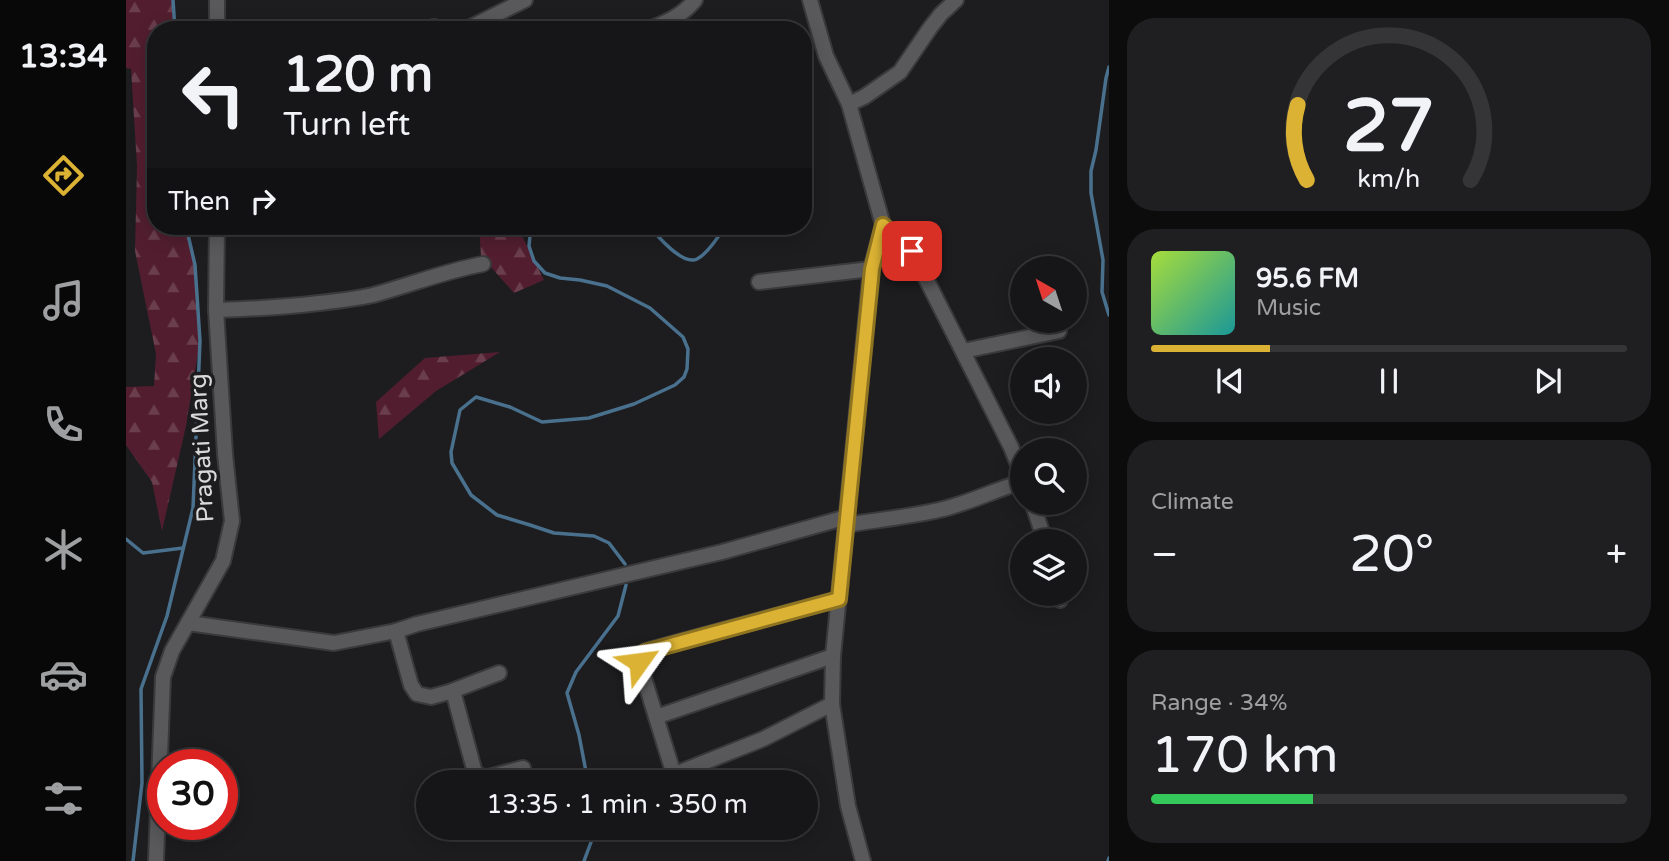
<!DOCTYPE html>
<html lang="en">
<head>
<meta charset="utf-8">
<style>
	:root { --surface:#161517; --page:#1f1e20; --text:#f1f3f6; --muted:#9e9fa1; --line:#353436; --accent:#dbb233 }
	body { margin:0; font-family:"Varela Round",sans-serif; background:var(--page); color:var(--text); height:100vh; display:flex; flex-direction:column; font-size:26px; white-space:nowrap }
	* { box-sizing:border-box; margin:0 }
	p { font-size:23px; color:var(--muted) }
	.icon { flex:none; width:38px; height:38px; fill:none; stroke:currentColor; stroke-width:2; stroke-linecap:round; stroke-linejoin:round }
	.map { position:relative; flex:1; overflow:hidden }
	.drawer { display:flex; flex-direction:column; gap:18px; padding:18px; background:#0c0c0d; width:560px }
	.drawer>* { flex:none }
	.guide { position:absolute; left:21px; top:21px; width:665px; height:214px; border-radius:28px; box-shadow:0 4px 18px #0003,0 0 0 2px var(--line); background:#161517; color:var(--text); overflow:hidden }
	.needle { width:46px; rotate:321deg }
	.tools { position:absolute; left:884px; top:256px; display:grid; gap:14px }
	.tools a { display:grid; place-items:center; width:77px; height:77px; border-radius:50%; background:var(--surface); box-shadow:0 4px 18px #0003,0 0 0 2px var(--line); font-size:35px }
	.speed { position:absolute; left:21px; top:749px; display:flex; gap:14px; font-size:35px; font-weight:700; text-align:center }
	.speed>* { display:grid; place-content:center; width:91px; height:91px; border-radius:50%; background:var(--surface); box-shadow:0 4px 18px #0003,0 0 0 2px var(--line); line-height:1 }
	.speed .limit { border:10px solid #d22; background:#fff; color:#111 }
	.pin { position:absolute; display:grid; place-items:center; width:60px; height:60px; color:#fff; margin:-30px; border-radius:14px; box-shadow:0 4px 10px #0006 }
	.me { position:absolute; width:77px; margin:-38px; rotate:59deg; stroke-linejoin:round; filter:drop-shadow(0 0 5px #0008) }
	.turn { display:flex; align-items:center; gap:24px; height:147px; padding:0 21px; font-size:32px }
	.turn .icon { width:91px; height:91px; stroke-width:2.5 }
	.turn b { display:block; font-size:49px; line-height:60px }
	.then { display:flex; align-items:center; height:66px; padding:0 21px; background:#0003; gap:14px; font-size:26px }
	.big { font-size:52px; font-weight:600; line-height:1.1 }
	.drawer .card { flex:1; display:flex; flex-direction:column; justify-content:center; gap:10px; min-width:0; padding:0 24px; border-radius:28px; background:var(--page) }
	.drawer .dial { align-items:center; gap:0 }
	.dial svg { height:182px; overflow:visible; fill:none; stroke:var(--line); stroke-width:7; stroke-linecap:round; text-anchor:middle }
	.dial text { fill:var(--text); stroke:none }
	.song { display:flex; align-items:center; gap:21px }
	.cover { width:84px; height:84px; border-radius:10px; background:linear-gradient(135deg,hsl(80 70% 55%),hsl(180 70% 35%)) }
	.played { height:7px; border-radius:4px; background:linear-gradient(90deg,var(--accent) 25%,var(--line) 25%) }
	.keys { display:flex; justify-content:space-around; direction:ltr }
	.heat { display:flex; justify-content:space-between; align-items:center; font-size:38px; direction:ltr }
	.charge { height:10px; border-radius:5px; background:linear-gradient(90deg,#34c759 34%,var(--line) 0) }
	.trip { position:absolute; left:290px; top:770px; width:402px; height:70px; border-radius:35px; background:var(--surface); box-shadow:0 4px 18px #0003,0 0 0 2px var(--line); font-weight:600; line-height:70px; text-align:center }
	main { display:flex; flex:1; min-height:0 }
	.menu { display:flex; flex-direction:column; width:126px; justify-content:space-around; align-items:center; background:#090809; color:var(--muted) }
	.menu .icon { width:49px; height:49px }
	.menu .selected { color:var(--accent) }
	.menu b { font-size:32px; color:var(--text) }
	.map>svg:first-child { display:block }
</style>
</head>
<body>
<main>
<nav class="menu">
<b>13:34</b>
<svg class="icon selected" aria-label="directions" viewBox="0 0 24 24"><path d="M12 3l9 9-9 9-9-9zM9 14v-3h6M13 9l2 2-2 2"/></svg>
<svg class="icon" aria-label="music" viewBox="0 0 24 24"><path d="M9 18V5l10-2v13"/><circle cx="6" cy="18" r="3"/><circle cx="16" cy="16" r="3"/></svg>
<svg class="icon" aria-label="phone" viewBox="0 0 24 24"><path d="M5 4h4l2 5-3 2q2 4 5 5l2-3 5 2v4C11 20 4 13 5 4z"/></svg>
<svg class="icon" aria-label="climate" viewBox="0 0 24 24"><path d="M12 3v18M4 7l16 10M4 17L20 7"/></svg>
<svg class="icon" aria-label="car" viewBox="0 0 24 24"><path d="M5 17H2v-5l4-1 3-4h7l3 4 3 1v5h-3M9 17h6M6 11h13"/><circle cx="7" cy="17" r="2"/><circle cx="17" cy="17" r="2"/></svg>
<svg class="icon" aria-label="filters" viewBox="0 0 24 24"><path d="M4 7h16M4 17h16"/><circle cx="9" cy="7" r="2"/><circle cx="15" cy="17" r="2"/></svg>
</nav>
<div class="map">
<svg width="983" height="861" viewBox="0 0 983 861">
	<defs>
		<pattern id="forest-firs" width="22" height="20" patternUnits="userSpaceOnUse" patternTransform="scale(1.75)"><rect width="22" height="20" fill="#521e2f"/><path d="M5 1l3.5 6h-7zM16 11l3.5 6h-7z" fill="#6a3e4d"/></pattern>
	</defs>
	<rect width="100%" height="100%" fill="#1d1c1f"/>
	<g fill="url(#forest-firs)">
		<path d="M0,0H47L49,30H30V226H60L69,265L74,341L60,426L36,531L26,482L0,445V387L28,386L30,354L9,251L11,166L5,69L0,68Z"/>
		<path d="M353,226H391L418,280L388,293L355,256Z"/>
		<path d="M374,352L310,391L253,439L250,402L299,358Z"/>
	</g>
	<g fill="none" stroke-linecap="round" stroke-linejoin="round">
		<g stroke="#49718e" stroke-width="3.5">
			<path d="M47,0L49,30"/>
			<path d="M983,67L980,78L970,150L965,171V193L977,260L976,292L983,315"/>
			<path d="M405,226L403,246L408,261L419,273L434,278L454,280L481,286L524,308L557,337L562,349L561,369L558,377L549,385L508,404L463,418L416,422L384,407L350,397L334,410L325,452L326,463L345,495L371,515L404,525L428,533L468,536L483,543L499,564"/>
			<path d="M524,226C531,236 557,266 571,259C581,254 594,235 599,226"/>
			<path d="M0,539L17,553L57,548"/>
			<path d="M462,782L453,735L441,693L450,672L492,616L500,585"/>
			<path d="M7,861L16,783L15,689L41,616L67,508L74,341L69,265L60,226"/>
			<path d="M458,861L468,834V828"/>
			<path d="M982,861L983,858"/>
		</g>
		<defs>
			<g id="minor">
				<path d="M91,0V30"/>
				<path d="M684,0L700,56L723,104L757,225"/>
				<path d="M297,30L308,27L313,30"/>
				<path d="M339,30L399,0"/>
				<path d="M522,30C541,22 556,16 569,0"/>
				<path d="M723,104L738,97L774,72L804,28L815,14L830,0"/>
				<path d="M633,282L745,269"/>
				<path d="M90,310C125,309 159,307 193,303C211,301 229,299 247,295C284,285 319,271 357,264"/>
				<path d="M837,351L933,331"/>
				<path d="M906,502L919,541"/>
				<path d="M720,525C751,520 782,517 813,510C841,504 868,490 896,482"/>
				<path d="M933,593L934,600"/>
				<path d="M62,623L208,643L270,631L291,624L596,552L721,517"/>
				<path d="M270,631L285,685L291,694L305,697L327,691L349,773L359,778L397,768"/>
				<path d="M326,691L373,673"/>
				<path d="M530,717L707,656"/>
				<path d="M548,775L513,662L515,657L519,651L713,599"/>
				<path d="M529,782L637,739L706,704"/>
				<path d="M30,861L37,677L46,651L97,561L106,521L99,454L90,310L91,226"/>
				<path d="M737,861L722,806L706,704L707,656L745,269L757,225L786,251L885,447L896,475"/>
			</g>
		</defs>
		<use href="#minor" stroke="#3a393b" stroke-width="18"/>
		<use href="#minor" stroke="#59585b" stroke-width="14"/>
	</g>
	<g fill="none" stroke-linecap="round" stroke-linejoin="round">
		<defs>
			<path id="route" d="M513,662L515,657L519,652L713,599L746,269L757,225L786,251"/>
		</defs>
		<use href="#route" stroke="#8e7421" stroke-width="18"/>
		<use href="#route" stroke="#dbb233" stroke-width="12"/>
	</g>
	<g text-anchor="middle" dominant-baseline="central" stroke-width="7" stroke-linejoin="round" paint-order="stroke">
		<g font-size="24" fill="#d9d9da" stroke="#1d1c1f">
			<text transform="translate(76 448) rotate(-93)">Pragati Marg</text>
		</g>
	</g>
</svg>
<div class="tools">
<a><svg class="needle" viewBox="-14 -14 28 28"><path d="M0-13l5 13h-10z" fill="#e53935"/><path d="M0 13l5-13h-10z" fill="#9e9fa1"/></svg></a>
<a><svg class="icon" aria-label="sound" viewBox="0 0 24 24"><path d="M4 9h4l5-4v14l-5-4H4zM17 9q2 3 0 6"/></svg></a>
<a><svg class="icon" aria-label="search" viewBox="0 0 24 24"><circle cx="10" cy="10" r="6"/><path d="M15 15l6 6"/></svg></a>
<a><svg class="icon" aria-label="layers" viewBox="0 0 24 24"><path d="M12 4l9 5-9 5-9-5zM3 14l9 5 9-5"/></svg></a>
</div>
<div class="speed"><div class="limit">30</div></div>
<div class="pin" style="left:786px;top:251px;background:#d93025"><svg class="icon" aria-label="arrive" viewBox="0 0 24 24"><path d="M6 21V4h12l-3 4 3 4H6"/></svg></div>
<svg class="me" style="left:513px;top:662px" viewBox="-20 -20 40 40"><path d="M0-17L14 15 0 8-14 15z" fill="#dbb233" stroke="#fff" stroke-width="4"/></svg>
<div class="trip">13:35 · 1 min · 350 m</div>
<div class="guide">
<div class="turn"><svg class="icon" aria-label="left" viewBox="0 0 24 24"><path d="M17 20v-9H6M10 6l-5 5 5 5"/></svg><div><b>120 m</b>Turn left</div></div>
<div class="then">Then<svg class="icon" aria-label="right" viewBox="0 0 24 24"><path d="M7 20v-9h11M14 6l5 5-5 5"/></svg></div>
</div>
</div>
<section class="drawer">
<div class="card dial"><svg viewBox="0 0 100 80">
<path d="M14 69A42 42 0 1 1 86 69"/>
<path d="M14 69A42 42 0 0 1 10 36" stroke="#dbb233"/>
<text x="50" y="56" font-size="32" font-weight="700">27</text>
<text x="50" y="72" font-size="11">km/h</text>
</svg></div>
<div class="card">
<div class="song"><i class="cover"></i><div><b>95.6 FM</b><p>Music</p></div></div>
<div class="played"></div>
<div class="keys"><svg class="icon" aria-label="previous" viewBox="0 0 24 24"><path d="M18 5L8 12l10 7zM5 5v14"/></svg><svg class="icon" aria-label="pause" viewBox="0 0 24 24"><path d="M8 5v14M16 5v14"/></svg><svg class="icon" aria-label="next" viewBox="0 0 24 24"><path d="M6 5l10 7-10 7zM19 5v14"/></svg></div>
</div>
<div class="card"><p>Climate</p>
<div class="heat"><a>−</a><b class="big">20°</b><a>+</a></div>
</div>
<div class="card"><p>Range · 34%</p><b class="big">170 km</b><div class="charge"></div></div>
</section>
</main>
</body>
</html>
